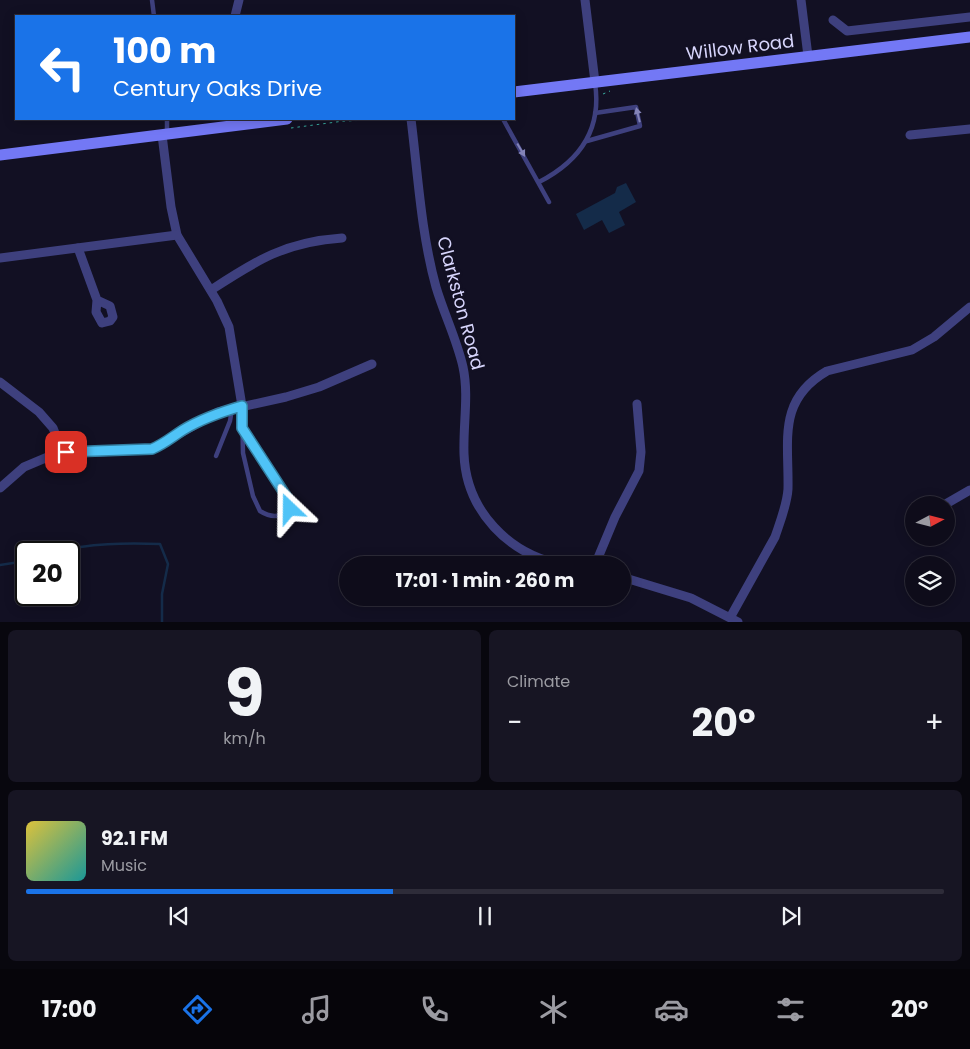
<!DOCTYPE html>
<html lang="en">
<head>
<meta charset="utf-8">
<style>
	:root { --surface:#0e0c1a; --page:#171523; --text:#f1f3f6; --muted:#9b9ba2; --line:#2e2c39; --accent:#1a73e8 }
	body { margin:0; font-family:Poppins,sans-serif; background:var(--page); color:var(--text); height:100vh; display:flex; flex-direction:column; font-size:19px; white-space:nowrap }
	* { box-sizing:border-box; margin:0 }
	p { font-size:16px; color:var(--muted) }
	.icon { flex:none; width:28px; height:28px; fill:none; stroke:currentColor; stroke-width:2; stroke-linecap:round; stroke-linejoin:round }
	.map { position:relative; height:622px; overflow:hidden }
	.panel { display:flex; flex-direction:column; gap:8px; padding:8px; background:#08070e; flex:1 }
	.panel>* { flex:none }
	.hud { position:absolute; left:15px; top:15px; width:500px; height:105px; border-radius:0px; box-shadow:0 2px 12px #0003,0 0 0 1px var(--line); background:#1a73e8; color:#fff; overflow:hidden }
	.needle { width:32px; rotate:83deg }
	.fabs { position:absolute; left:905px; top:496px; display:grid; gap:10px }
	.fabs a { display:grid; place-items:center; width:50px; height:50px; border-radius:50%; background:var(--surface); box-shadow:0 2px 12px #0003,0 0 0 1px var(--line); font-size:25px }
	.speed { position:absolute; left:15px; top:541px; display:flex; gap:10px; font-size:25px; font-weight:700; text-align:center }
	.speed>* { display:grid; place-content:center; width:65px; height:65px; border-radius:50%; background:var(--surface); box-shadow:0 2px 12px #0003,0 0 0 1px var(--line); line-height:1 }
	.speed .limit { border:2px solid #111; border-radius:8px; background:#fff; color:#111 }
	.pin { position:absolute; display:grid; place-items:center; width:42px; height:42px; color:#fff; margin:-21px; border-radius:10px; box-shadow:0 2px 8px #0006 }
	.me { position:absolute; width:55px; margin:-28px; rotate:337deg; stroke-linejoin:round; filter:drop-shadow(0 0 4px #0008) }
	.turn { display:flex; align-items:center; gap:18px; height:105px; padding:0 15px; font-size:22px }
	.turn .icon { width:65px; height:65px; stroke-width:2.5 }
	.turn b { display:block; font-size:35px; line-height:42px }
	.big { font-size:38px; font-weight:700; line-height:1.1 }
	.panel .card { flex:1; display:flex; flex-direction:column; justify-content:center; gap:8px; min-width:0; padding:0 18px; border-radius:8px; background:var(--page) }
	.panel .dial { align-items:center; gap:0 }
	.dial b { font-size:65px; line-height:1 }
	.song { display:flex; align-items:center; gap:15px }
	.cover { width:60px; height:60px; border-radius:8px; background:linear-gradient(135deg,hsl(50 70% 55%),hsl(180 70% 35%)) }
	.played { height:5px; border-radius:2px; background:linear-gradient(90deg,var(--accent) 40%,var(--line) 40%) }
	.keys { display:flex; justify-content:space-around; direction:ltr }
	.heat { display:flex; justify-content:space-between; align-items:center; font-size:28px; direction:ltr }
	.panel .tiles { flex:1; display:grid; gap:8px; grid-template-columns:1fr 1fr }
	.card:last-child { grid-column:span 2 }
	.trip { position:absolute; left:339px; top:556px; width:292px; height:50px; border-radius:25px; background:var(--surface); box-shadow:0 2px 12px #0003,0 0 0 1px var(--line); font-weight:700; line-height:50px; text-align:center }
	.tabs { display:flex; height:80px; justify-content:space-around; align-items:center; background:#06050a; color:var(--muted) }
	.tabs .icon { width:35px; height:35px }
	.tabs .on { color:var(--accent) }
	.tabs b { font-size:22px; color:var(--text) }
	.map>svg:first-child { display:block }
</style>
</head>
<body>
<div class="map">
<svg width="970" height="622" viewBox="0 0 970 622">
	<rect width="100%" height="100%" fill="#121023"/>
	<path fill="#142b49" d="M626,183L636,202L619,212L625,225L609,233L602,220L584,230L576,214L615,193L617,187Z"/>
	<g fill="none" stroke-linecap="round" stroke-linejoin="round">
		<g stroke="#142b49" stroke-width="2.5">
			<path d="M56,552C90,543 125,543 160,544L168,564L162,594V622"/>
			<path d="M0,565L26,561"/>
		</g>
		<g stroke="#38ad9f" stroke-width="1" stroke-dasharray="2.5 4" stroke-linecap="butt">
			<path d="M603,94L610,91"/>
			<path d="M291,128L344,121L397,119"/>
		</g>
		<g stroke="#3e407e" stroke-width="4.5">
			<path d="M152,0L154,16"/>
			<path d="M167,119V133"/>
			<path d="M503,119L549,202"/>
			<path d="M587,141L640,126L636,107L595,113"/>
			<path d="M539,182C580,161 602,129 595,83"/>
			<path d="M242,407L243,453L253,496L260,511C271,518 281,518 290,509V502L242,428"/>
			<path d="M216,456L230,421L232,409"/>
		</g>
		<g stroke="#3e407e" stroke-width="9">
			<path d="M585,0L595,82"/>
			<path d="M801,0L808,56"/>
			<path d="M235,16L239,0"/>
			<path d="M833,20L847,31L970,17"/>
			<path d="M411,119C418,175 421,233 436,287C444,314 457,340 463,367C469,395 463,424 464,454C466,511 509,555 564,565"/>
			<path d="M162,135L171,207L177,235L217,301L229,327L242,406"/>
			<path d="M910,135L970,129"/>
			<path d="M78,248L97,300L96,312L102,323L110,321L113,317L110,306L97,300"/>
			<path d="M0,258L177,235"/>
			<path d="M211,290C257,260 285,242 342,238"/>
			<path d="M0,382L39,412L53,428L62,451L81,453L152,449L218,412L286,397L319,387L372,364"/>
			<path d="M0,488L24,467L62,451"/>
			<path d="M944,505L970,490"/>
			<path d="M595,565L615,517L639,471L641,452L637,404"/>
			<path d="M622,577L691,598L738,622"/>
			<path d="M731,616L775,537C780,522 787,505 788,489C789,440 777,400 827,371L912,350L934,337L970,307"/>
		</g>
		<g stroke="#7378f5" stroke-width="11">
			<path d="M514,92L970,37"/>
			<path d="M0,155L287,119"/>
		</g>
	</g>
	<defs><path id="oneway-solid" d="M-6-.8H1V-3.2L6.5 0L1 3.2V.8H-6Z" transform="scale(1.25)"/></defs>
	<g fill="#8383b7">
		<use href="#oneway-solid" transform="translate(638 115) rotate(-104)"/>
		<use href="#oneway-solid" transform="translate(521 150) rotate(60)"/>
	</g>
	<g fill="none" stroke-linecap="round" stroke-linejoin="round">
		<defs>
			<path id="route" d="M66,452L152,449C164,444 172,437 183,430C201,419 221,412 242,406V428L290,502V509"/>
		</defs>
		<use href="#route" stroke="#337fa1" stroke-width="12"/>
		<use href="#route" stroke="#4fc3f7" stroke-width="9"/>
	</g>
	<g text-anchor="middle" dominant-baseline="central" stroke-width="5" stroke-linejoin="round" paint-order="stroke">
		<g font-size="18" fill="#d7d5fc" stroke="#121023">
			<text transform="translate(740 47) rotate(-7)">Willow Road</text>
			<text transform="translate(461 303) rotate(75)">Clarkston Road</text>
		</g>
	</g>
</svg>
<div class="fabs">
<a><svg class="needle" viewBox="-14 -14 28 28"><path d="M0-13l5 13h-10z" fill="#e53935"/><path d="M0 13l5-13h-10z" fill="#9b9ba2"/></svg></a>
<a><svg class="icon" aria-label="layers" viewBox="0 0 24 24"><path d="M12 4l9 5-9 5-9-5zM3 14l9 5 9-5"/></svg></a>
</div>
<div class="speed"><div class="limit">20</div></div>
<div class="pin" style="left:66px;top:452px;background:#d93025"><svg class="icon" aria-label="arrive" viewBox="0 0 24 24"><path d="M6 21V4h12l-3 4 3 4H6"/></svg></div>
<svg class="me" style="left:290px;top:509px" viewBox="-20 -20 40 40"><path d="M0-17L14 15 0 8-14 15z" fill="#4fc3f7" stroke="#fff" stroke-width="4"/></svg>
<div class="trip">17:01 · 1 min · 260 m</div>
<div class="hud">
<div class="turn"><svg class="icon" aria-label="left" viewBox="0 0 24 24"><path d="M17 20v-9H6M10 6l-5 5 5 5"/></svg><div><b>100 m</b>Century Oaks Drive</div></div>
</div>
</div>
<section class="panel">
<div class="tiles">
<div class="card dial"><b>9</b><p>km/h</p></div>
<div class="card"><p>Climate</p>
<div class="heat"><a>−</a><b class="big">20°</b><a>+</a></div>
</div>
<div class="card">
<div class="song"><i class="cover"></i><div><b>92.1 FM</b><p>Music</p></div></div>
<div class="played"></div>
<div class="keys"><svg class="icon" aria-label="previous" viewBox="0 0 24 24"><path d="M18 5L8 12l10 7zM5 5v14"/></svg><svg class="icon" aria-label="pause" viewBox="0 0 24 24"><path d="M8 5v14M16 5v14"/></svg><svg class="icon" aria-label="next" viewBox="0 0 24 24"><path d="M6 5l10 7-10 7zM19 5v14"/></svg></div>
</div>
</div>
</section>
<nav class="tabs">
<b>17:00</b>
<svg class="icon on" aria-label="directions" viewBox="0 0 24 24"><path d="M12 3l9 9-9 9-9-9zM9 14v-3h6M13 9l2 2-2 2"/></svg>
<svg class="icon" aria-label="music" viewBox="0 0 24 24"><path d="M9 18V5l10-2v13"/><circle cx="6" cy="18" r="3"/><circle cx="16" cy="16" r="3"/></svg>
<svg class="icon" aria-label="phone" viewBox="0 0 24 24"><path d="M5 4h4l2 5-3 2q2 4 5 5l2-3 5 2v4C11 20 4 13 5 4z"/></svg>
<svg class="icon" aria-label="climate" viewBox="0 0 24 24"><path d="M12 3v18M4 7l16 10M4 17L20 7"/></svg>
<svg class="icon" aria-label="car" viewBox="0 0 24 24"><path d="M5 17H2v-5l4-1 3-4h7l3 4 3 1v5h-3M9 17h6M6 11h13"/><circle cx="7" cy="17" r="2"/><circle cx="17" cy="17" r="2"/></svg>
<svg class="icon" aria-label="filters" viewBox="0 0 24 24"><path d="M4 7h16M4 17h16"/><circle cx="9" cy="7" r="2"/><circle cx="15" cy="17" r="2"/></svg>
<b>20°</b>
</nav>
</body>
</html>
